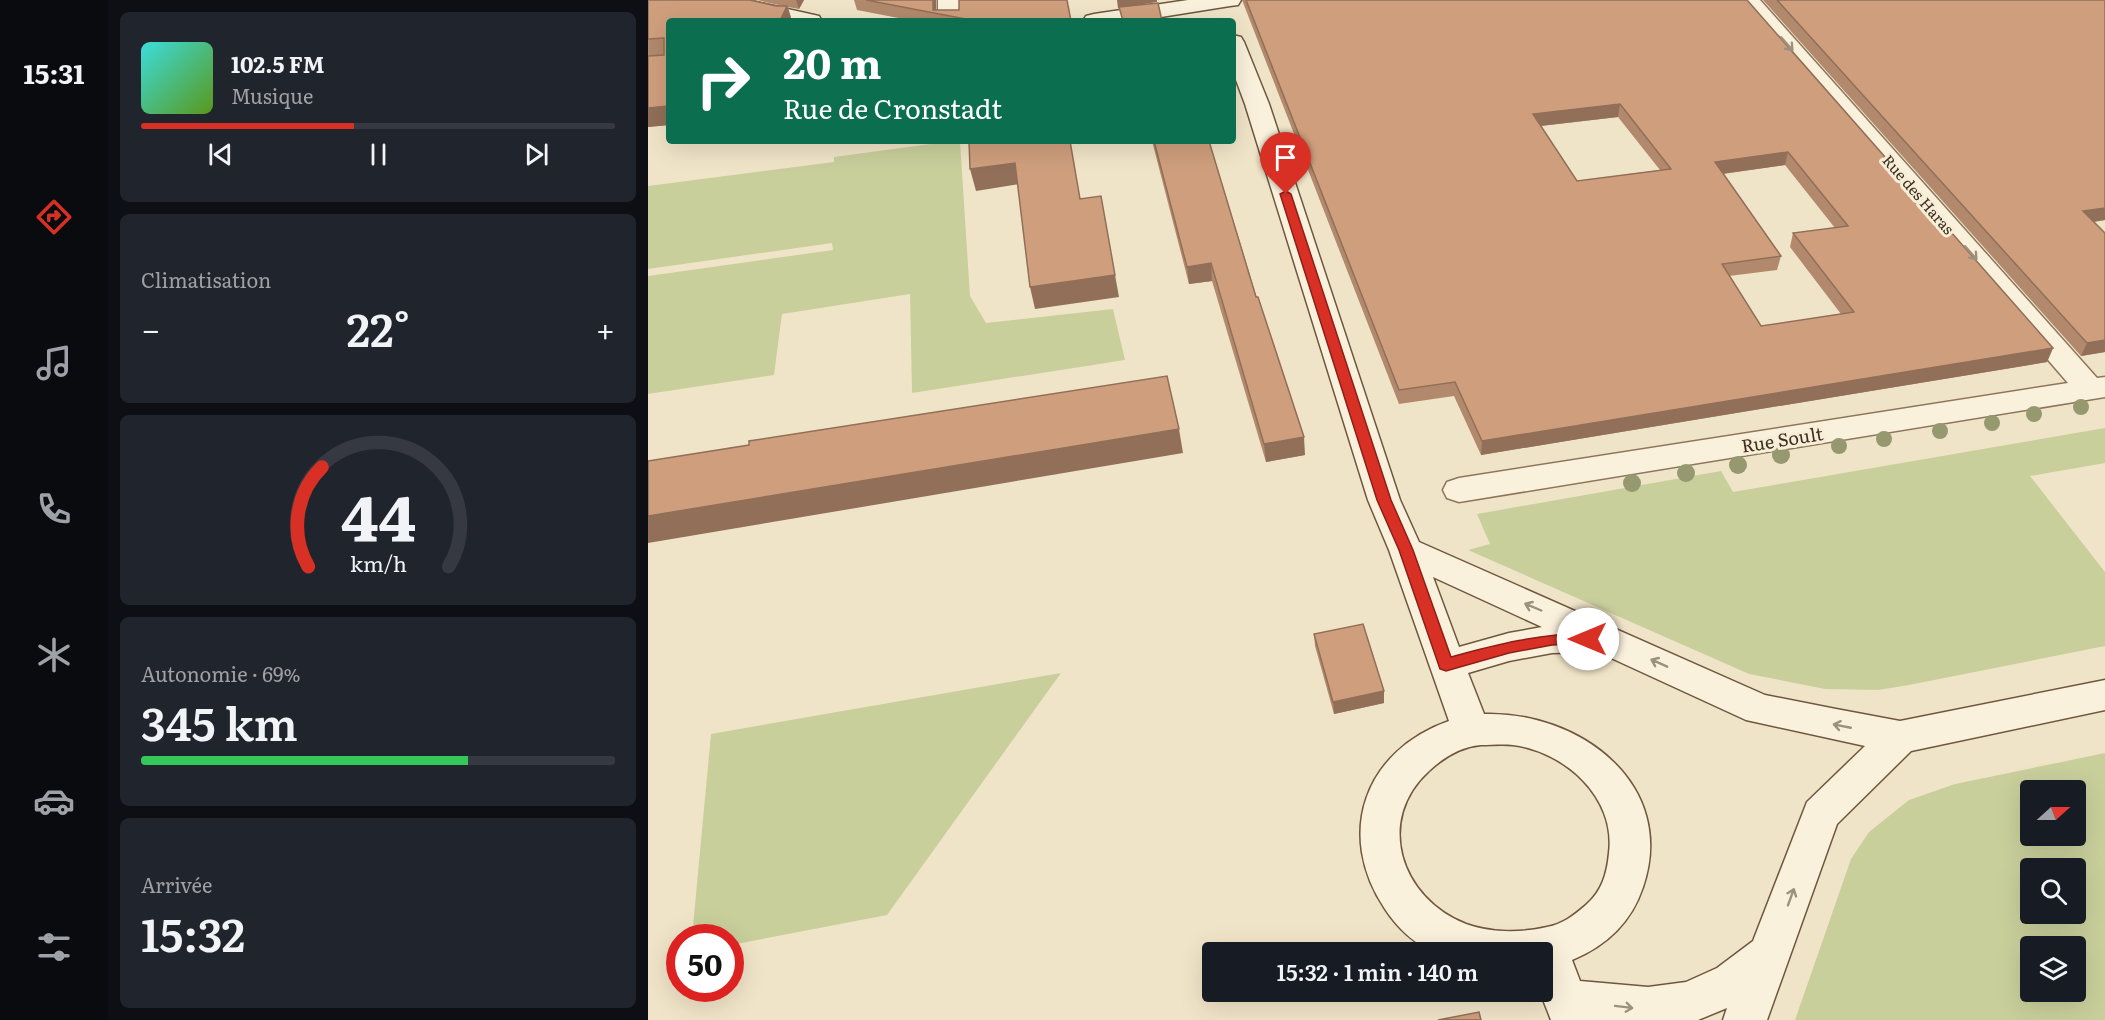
<!DOCTYPE html>
<html lang="fr">
<head>
<meta charset="utf-8">
<style>
	:root { --surface:#171b24; --page:#20242c; --text:#f1f3f6; --muted:#9ea1a6; --line:#363941; --accent:#d93025 }
	body { margin:0; font-family:Literata,serif; background:var(--page); color:var(--text); height:100vh; display:flex; flex-direction:column; font-size:22px; white-space:nowrap }
	* { box-sizing:border-box; margin:0 }
	p { font-size:20px; color:var(--muted) }
	.icon { flex:none; width:33px; height:33px; fill:none; stroke:currentColor; stroke-width:2; stroke-linecap:round; stroke-linejoin:round }
	.map { position:relative; flex:1; overflow:hidden }
	.details { display:flex; flex-direction:column; gap:12px; padding:12px; background:#0d0f14; width:540px }
	.details>* { flex:none }
	.guide { position:absolute; left:18px; top:18px; width:570px; height:126px; border-radius:6px; box-shadow:0 6px 24px #0002; background:#0b6e4f; color:#fff; overflow:hidden }
	.needle { width:39px; rotate:69deg }
	.buttons { position:absolute; left:1372px; top:780px; display:grid; gap:12px }
	.buttons a { display:grid; place-items:center; width:66px; height:66px; border-radius:6px; background:var(--surface); box-shadow:0 6px 24px #0002; font-size:30px }
	.speed { position:absolute; left:18px; top:924px; display:flex; gap:12px; font-size:30px; font-weight:700; text-align:center }
	.speed>* { display:grid; place-content:center; width:78px; height:78px; border-radius:50%; background:var(--surface); box-shadow:0 6px 24px #0002; line-height:1 }
	.speed .limit { border:9px solid #d22; background:#fff; color:#111 }
	.pin { position:absolute; display:grid; place-items:center; width:51px; height:51px; color:#fff; margin:-62px -26px; border-radius:50% 50% 50% 0; rotate:-45deg; box-shadow:0 0 6px #0007 }
	.pin .icon { rotate:45deg }
	.me { position:absolute; width:66px; margin:-33px; rotate:270deg; stroke-linejoin:round; filter:drop-shadow(0 0 4px #0008) }
	.turn { display:flex; align-items:center; gap:21px; height:126px; padding:0 18px; font-size:27px }
	.turn .icon { width:78px; height:78px; stroke-width:2.5 }
	.turn b { display:block; font-size:42px; line-height:51px }
	.big { font-size:45px; font-weight:600; line-height:1.1 }
	.details .widget { flex:1; display:flex; flex-direction:column; justify-content:center; gap:9px; min-width:0; padding:0 21px; border-radius:9px; background:var(--page) }
	.details .dial { align-items:center; gap:0 }
	.dial svg { height:156px; overflow:visible; fill:none; stroke:var(--line); stroke-width:7; stroke-linecap:round; text-anchor:middle }
	.dial text { fill:var(--text); stroke:none }
	.song { display:flex; align-items:center; gap:18px }
	.cover { width:72px; height:72px; border-radius:9px; background:linear-gradient(135deg,hsl(180 70% 55%),hsl(90 70% 35%)) }
	.played { height:6px; border-radius:3px; background:linear-gradient(90deg,var(--accent) 45%,var(--line) 45%) }
	.keys { display:flex; justify-content:space-around; direction:ltr }
	.heat { display:flex; justify-content:space-between; align-items:center; font-size:33px; direction:ltr }
	.charge { height:9px; border-radius:4px; background:linear-gradient(90deg,#34c759 69%,var(--line) 0) }
	.trip { position:absolute; left:554px; top:942px; width:351px; height:60px; border-radius:6px; background:var(--surface); box-shadow:0 6px 24px #0002; font-weight:600; line-height:60px; text-align:center }
	main { display:flex; flex:1; min-height:0 }
	.tab-bar { display:flex; flex-direction:column; width:108px; justify-content:space-around; align-items:center; background:#090b0e; color:var(--muted) }
	.tab-bar .icon { width:42px; height:42px }
	.tab-bar .on { color:var(--accent) }
	.tab-bar b { font-size:27px; color:var(--text) }
	.map>svg:first-child { display:block }
</style>
</head>
<body>
<main>
<nav class="tab-bar">
<b>15:31</b>
<svg class="icon on" aria-label="directions" viewBox="0 0 24 24"><path d="M12 3l9 9-9 9-9-9zM9 14v-3h6M13 9l2 2-2 2"/></svg>
<svg class="icon" aria-label="music" viewBox="0 0 24 24"><path d="M9 18V5l10-2v13"/><circle cx="6" cy="18" r="3"/><circle cx="16" cy="16" r="3"/></svg>
<svg class="icon" aria-label="phone" viewBox="0 0 24 24"><path d="M5 4h4l2 5-3 2q2 4 5 5l2-3 5 2v4C11 20 4 13 5 4z"/></svg>
<svg class="icon" aria-label="climate" viewBox="0 0 24 24"><path d="M12 3v18M4 7l16 10M4 17L20 7"/></svg>
<svg class="icon" aria-label="car" viewBox="0 0 24 24"><path d="M5 17H2v-5l4-1 3-4h7l3 4 3 1v5h-3M9 17h6M6 11h13"/><circle cx="7" cy="17" r="2"/><circle cx="17" cy="17" r="2"/></svg>
<svg class="icon" aria-label="filters" viewBox="0 0 24 24"><path d="M4 7h16M4 17h16"/><circle cx="9" cy="7" r="2"/><circle cx="15" cy="17" r="2"/></svg>
</nav>
<section class="details">
<div class="widget">
<div class="song"><i class="cover"></i><div><b>102.5 FM</b><p>Musique</p></div></div>
<div class="played"></div>
<div class="keys"><svg class="icon" aria-label="previous" viewBox="0 0 24 24"><path d="M18 5L8 12l10 7zM5 5v14"/></svg><svg class="icon" aria-label="pause" viewBox="0 0 24 24"><path d="M8 5v14M16 5v14"/></svg><svg class="icon" aria-label="next" viewBox="0 0 24 24"><path d="M6 5l10 7-10 7zM19 5v14"/></svg></div>
</div>
<div class="widget"><p>Climatisation</p>
<div class="heat"><a>−</a><b class="big">22°</b><a>+</a></div>
</div>
<div class="widget dial"><svg viewBox="0 0 100 80">
<path d="M14 69A42 42 0 1 1 86 69"/>
<path d="M14 69A42 42 0 0 1 21 18" stroke="#d93025"/>
<text x="50" y="56" font-size="32" font-weight="700">44</text>
<text x="50" y="72" font-size="11">km/h</text>
</svg></div>
<div class="widget"><p>Autonomie · 69%</p><b class="big">345 km</b><div class="charge"></div></div>
<div class="widget"><p>Arrivée</p><b class="big">15:32</b></div>
</section>
<div class="map">
<svg width="1457" height="1020" viewBox="0 0 1457 1020">
	<rect width="100%" height="100%" fill="#f0e4c8"/>
	<g fill="#c9cf9b" fill-rule="evenodd">
		<path d="M305,141H312L322,296L338,323L465,309L477,360L264,393L262,294L134,314L126,375L0,394V276L185,250L184,243L0,269V186L186,162V157Z"/>
		<path d="M1457,428V463L1382,476L1457,572V646L1261,685L1230,690L1177,689L1101,674L820,550L842,544L829,514L1073,471L1085,492Z"/>
		<path d="M413,673L239,915L83,945L82,938L44,937L63,734Z"/>
		<path d="M1457,753V1020H1147L1203,859L1221,832L1261,800L1307,784ZM1383,790H1428V836H1383ZM1428,868V914H1383V868ZM1383,946H1428V992H1383Z"/>
	</g>
	<g fill="none" stroke-linecap="round" stroke-linejoin="round">
		<defs>
			<g id="minor">
				<rect x="290" y="0" width="22" height="21"/>
				<path d="M1089,0H1112L1449,378L1457,377V397L811,502L799,498L795,490L799,482L811,478L1420,383Z"/>
			</g>
			<g id="secondary">
				<path d="M60,0H99L171,16L174,21H134L63,5Z"/>
				<path d="M540,0H593L590,5L582,6L488,21H435L438,16L446,14Z"/>
				<path d="M585,35L593,37L596,42L621,104L752,500L771,542L1117,695L1188,709L1252,721L1457,680V710L1263,751L1189,824L1119,1020H1075L1079,1008L1050,1020H903L892,992L894,952C870,952 845,952 821,952C811,952 798,955 789,952C768,947 748,926 737,909C687,834 716,751 801,721L741,550L720,500L597,104L585,72ZM785,577L894,627L861,633L811,647ZM950,652L1098,720L1217,746L1159,802L1105,941L1069,968L1038,982L1000,987L932,981L924,960C958,946 983,923 995,887C1030,784 931,711 836,714L820,673L861,661L904,653ZM833,745C843,745 855,744 865,745C917,752 968,797 961,853C959,874 954,891 938,905C925,916 915,924 899,927C873,933 843,933 818,924C752,898 727,820 781,771C796,757 812,747 833,745Z"/>
			</g>
		</defs>
		<use href="#minor" stroke="#8d765c" stroke-width="3"/>
		<use href="#secondary" stroke="#6f573f" stroke-width="3"/>
		<use href="#minor" fill="#faf1dc" fill-rule="evenodd"/>
		<use href="#secondary" fill="#faf1dc" fill-rule="evenodd"/>
	</g>
	<g fill="#96986f">
		<circle cx="1433" cy="407" r="8"/>
		<circle cx="1386" cy="414" r="8"/>
		<circle cx="1344" cy="423" r="8"/>
		<circle cx="1292" cy="431" r="8"/>
		<circle cx="1236" cy="439" r="8"/>
		<circle cx="1191" cy="446" r="8"/>
		<circle cx="1133" cy="455" r="9"/>
		<circle cx="1090" cy="465" r="9"/>
		<circle cx="1038" cy="473" r="9"/>
		<circle cx="984" cy="483" r="9"/>
	</g>
	<g fill="#b2896c" fill-rule="evenodd">
		<path d="M0,0L135,6L109,0H156L151,9L140,7L144,21H21V125L0,127Z"/>
		<path d="M206,0H288V10L423,21H266L209,10Z"/>
		<path d="M594,0H1099L1405,348L1399,362L833,455L806,396L751,404ZM970,117L1012,170L929,181L893,126ZM1137,165L1187,228L1145,233L1142,247L1193,314L1113,326L1081,276L1129,270L1133,256L1075,174Z"/>
		<path d="M1115,0H1457V220L1446,222L1457,233V352L1433,356Z"/>
		<path d="M504,141H561L657,455L618,462L564,281L541,284Z"/>
		<path d="M666,634L736,703L686,714L667,646Z"/>
	</g>
	<g fill="#916f58">
		<path d="M148,0H156L151,9Z"/>
		<path d="M285,0H288V13L285,10Z"/>
		<path d="M469,0H509V2L470,8Z"/>
		<path d="M139,6L144,21H132Z"/>
		<path d="M972,104L970,117L883,127L885,114Z"/>
		<path d="M21,106V125L0,127V108Z"/>
		<path d="M1140,152L1137,165L1065,175L1067,162Z"/>
		<path d="M367,163L372,184L328,191L322,169Z"/>
		<path d="M1457,208V220L1429,224L1435,211Z"/>
		<path d="M563,263L564,281L541,284L539,267Z"/>
		<path d="M467,275L471,297L387,309L382,287Z"/>
		<path d="M1457,340V352L1433,356L1439,343Z"/>
		<path d="M1405,348L1399,362L833,455L834,441Z"/>
		<path d="M531,429L535,453L0,543V516Z"/>
		<path d="M656,437L657,455L618,462L616,444Z"/>
		<path d="M736,691V703L686,714L685,702Z"/>
	</g>
	<g fill="#cf9f7d" stroke="#916f58" stroke-width="1.5" fill-rule="evenodd">
		<path d="M0,0H102L128,6H139L132,21H21V106L0,108V56L16,55V38L0,39Z"/>
		<path d="M218,0H285V10H311V0H419L423,21H328Z"/>
		<path d="M598,0H1099L1405,348L834,441L807,382L751,390ZM972,104L1023,169L929,181L885,114ZM1140,152L1200,226L1145,233L1206,312L1113,326L1074,264L1133,256L1067,162Z"/>
		<path d="M1129,0H1457V208L1435,211L1457,233V340L1439,343Z"/>
		<path d="M510,3L514,21H475L471,7Z"/>
		<path d="M321,141H422L432,199L453,196L467,275L382,287L367,163L322,169Z"/>
		<path d="M506,141H561L608,297H610L656,437L616,444L563,263L539,267Z"/>
		<path d="M519,376L531,429L0,516V461L101,445V441Z"/>
		<path d="M715,624L736,691L685,702L666,634Z"/>
		<path d="M831,1012L833,1020H790Z"/>
	</g>
	<defs><path id="oneway-shaft" d="M-6 0H5M1.5-3L5.5 0L1.5 3" fill="none" stroke-width="1.6" stroke-linecap="round" stroke-linejoin="round" transform="scale(1.5)"/></defs>
	<g stroke="#9c907e">
		<use href="#oneway-shaft" transform="translate(1139 44) rotate(49)"/>
		<use href="#oneway-shaft" transform="translate(1323 253) rotate(49)"/>
		<use href="#oneway-shaft" transform="translate(885 607) rotate(-157)"/>
		<use href="#oneway-shaft" transform="translate(1011 663) rotate(-156)"/>
		<use href="#oneway-shaft" transform="translate(1194 726) rotate(-169)"/>
		<use href="#oneway-shaft" transform="translate(1143 897) rotate(-70)"/>
		<use href="#oneway-shaft" transform="translate(976 1007) rotate(7)"/>
	</g>
	<path fill="#d93025" stroke="#8d1f18" stroke-width="1.5" d="M638,191L643,194L743,500L765,550L803,657C850,644 891,634 940,633L945,635L947,639L945,643L904,645L861,653L798,671L792,669L751,550L729,500L632,194Z"/>
	<g text-anchor="middle" dominant-baseline="central" stroke-width="6" stroke-linejoin="round" paint-order="stroke">
		<g font-size="15" fill="#3d2e20" stroke="#f7eed8">
			<text transform="translate(1271 194) rotate(49)">Rue des Haras</text>
		</g>
		<g font-size="18" fill="#3d2e20" stroke="#f7eed8">
			<text transform="translate(1134 439) rotate(-9)">Rue Soult</text>
		</g>
	</g>
</svg>
<div class="buttons">
<a><svg class="needle" viewBox="-14 -14 28 28"><path d="M0-13l5 13h-10z" fill="#e53935"/><path d="M0 13l5-13h-10z" fill="#9ea1a6"/></svg></a>
<a><svg class="icon" aria-label="search" viewBox="0 0 24 24"><circle cx="10" cy="10" r="6"/><path d="M15 15l6 6"/></svg></a>
<a><svg class="icon" aria-label="layers" viewBox="0 0 24 24"><path d="M12 4l9 5-9 5-9-5zM3 14l9 5 9-5"/></svg></a>
</div>
<div class="speed"><div class="limit">50</div></div>
<div class="pin" style="left:638px;top:194px;background:#d93025"><svg class="icon" aria-label="arrive" viewBox="0 0 24 24"><path d="M6 21V4h12l-3 4 3 4H6"/></svg></div>
<svg class="me" style="left:940px;top:639px" viewBox="-20 -20 40 40"><circle r="19" fill="#fff"/><path d="M0-13L10 11 0 6-10 11z" fill="#d93025"/></svg>
<div class="trip">15:32 · 1 min · 140 m</div>
<div class="guide">
<div class="turn"><svg class="icon" aria-label="right" viewBox="0 0 24 24"><path d="M7 20v-9h11M14 6l5 5-5 5"/></svg><div><b>20 m</b>Rue de Cronstadt</div></div>
</div>
</div>
</main>
</body>
</html>
